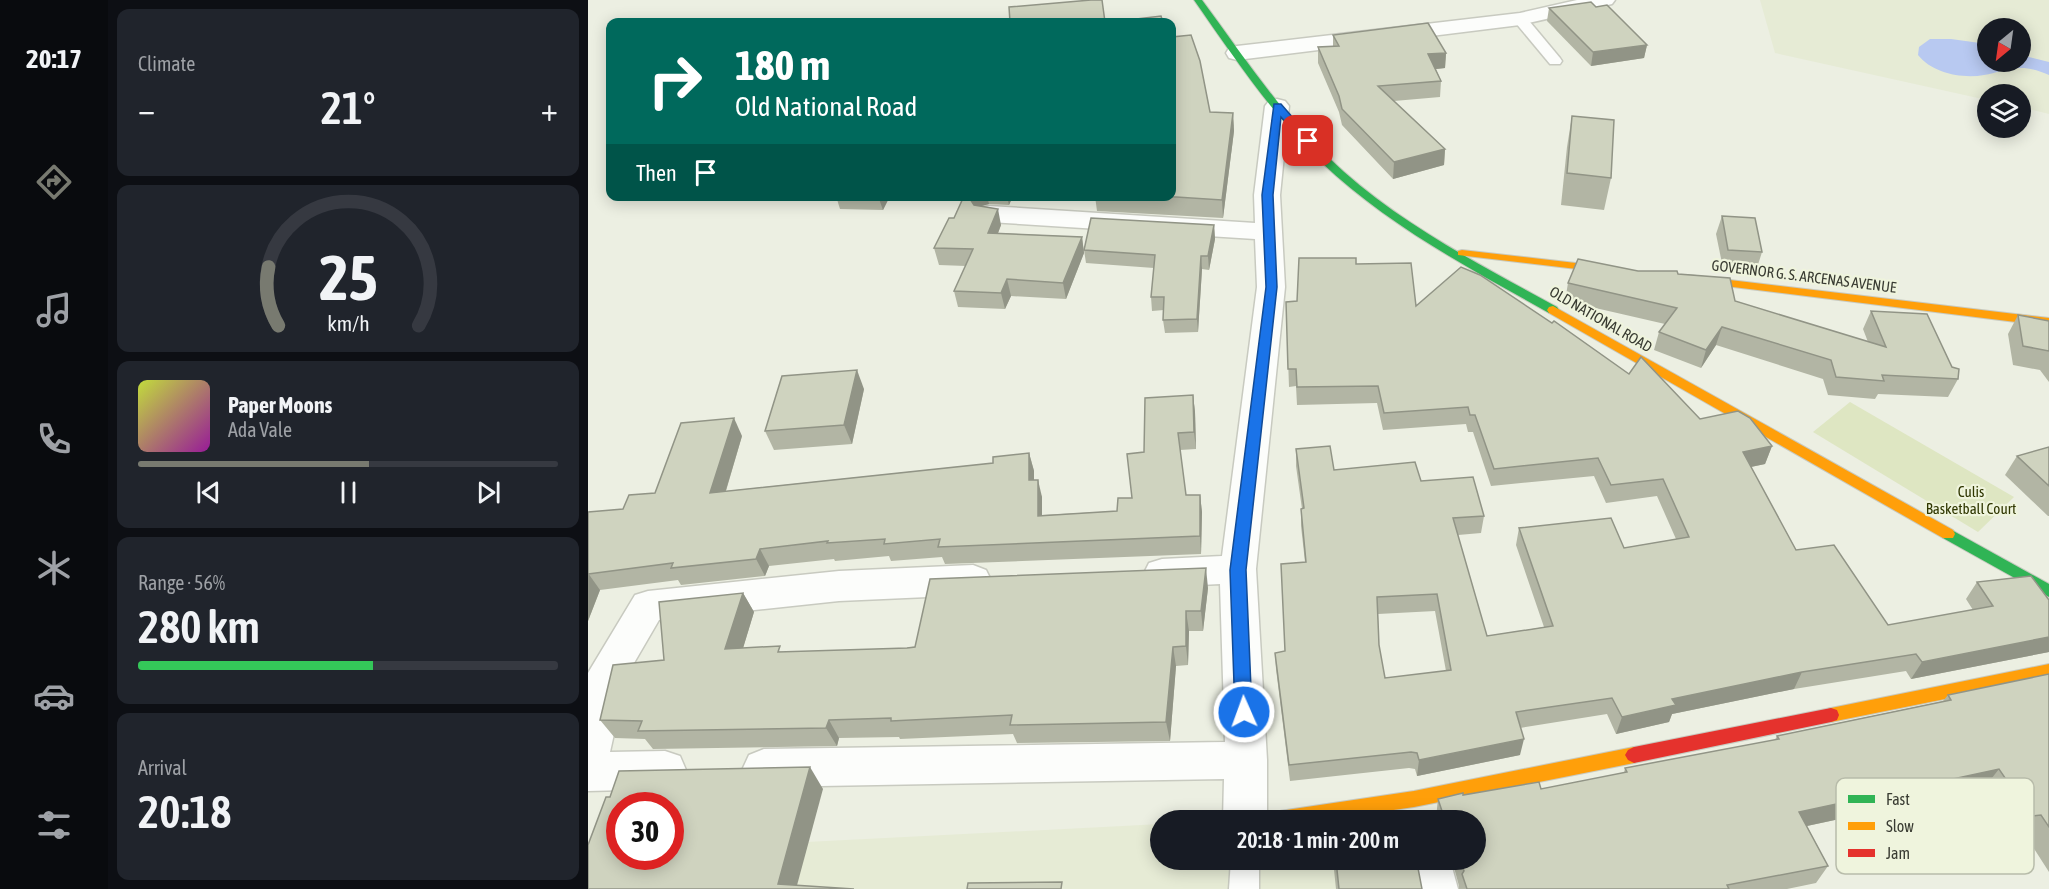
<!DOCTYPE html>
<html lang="en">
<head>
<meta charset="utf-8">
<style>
	:root { --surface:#171b24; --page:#20242c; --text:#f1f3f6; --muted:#9ea1a6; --line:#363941; --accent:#787a70 }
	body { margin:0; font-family:"Asap Condensed",sans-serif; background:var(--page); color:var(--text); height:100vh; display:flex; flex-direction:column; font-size:22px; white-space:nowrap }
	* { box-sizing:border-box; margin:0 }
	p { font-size:20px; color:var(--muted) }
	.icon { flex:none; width:33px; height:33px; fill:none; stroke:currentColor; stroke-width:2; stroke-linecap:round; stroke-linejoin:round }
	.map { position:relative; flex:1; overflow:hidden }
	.details { display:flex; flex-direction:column; gap:9px; padding:9px; background:#0d0f14; width:480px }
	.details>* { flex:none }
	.guide { position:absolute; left:18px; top:18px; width:570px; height:183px; border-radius:12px; box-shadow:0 3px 15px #0003; background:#00695c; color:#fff; overflow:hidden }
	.needle { width:39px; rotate:209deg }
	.fabs { position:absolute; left:1389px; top:18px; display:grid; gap:12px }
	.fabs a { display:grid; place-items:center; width:54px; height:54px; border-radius:50%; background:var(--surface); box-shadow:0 3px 15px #0003; font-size:30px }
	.speed { position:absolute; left:18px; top:792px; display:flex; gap:12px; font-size:30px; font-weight:700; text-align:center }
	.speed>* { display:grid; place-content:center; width:78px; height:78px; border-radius:50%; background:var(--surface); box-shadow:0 3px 15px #0003; line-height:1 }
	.speed .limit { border:9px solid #d22; background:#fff; color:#111 }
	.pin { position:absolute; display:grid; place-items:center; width:51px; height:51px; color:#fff; margin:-26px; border-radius:12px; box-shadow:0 3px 9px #0006 }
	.me { position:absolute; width:66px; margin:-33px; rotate:358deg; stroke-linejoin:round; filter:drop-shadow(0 0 4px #0008) }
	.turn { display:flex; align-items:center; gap:21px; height:126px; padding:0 30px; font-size:27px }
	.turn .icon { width:78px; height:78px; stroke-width:2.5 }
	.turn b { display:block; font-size:42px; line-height:51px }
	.then { display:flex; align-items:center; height:57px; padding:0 30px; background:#0003; gap:12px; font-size:22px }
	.big { font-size:45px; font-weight:600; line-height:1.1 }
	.details .widget { flex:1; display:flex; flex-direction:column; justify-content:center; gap:9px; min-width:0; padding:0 21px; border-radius:12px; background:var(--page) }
	.details .dial { align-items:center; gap:0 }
	.dial svg { height:156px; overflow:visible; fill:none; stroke:var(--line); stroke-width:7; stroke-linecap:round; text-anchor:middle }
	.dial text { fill:var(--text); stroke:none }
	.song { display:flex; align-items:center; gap:18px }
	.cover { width:72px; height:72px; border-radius:9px; background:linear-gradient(135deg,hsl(70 70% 55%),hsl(300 70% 35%)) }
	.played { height:6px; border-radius:3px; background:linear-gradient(90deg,var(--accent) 55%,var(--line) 55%) }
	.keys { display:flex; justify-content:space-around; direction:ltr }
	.heat { display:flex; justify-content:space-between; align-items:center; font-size:33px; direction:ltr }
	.charge { height:9px; border-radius:4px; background:linear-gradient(90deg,#34c759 56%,var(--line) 0) }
	.trip { position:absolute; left:562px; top:810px; width:336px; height:60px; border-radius:30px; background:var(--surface); box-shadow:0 3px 15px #0003; font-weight:600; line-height:60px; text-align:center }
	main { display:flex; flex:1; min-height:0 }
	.tabs { display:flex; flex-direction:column; width:108px; justify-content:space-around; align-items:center; background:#090b0e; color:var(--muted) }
	.tabs .icon { width:42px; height:42px }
	.tabs .selected { color:var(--accent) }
	.tabs b { font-size:27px; color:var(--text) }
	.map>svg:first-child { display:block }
</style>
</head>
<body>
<main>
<nav class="tabs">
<b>20:17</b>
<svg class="icon selected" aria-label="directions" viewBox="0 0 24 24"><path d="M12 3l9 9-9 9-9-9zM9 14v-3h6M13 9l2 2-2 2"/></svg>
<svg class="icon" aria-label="music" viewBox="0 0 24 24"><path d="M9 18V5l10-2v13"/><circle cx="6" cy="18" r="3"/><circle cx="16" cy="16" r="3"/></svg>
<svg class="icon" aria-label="phone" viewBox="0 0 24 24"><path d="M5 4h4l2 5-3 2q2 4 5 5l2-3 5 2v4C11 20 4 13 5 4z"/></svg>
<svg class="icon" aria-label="climate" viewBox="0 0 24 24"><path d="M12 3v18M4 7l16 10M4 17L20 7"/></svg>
<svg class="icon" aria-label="car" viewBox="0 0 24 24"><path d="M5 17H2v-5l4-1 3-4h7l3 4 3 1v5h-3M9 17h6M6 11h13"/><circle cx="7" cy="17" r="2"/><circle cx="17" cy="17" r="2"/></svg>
<svg class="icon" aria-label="filters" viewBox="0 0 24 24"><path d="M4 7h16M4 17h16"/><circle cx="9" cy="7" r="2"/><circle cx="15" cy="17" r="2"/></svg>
</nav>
<section class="details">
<div class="widget"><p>Climate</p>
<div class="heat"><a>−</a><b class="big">21°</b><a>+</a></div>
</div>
<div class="widget dial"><svg viewBox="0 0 100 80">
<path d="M14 69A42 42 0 1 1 86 69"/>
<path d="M14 69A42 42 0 0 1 9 39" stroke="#787a70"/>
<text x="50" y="56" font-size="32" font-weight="700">25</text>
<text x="50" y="72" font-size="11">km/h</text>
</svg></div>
<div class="widget">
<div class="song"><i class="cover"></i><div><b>Paper Moons</b><p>Ada Vale</p></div></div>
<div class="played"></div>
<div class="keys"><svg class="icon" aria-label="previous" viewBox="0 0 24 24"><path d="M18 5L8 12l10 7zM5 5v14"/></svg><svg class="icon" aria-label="pause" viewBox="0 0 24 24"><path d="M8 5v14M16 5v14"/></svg><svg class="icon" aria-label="next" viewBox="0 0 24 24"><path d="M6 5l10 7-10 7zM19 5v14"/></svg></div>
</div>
<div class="widget"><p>Range · 56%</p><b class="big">280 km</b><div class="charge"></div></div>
<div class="widget"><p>Arrival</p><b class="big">20:18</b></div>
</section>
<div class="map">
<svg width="1461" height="889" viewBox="0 0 1461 889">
	<rect width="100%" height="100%" fill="#ecefe2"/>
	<g fill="#e6ebd5" fill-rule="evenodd">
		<path d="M1172,0H1461V114L1433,107L1432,94H1400L1399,100L1187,53ZM1400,28H1432V62H1400Z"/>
		<path d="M573,824V860H827L832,889H0L32,856H82L83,849Z"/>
	</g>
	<path fill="#dee6c2" d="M1262,402L1426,497L1390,532L1225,432Z"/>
	<path fill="#b8c9f1" d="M1342,39H1363L1399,44L1400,62H1432L1433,55L1461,62V75C1452,71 1443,68 1433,68C1420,67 1409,73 1396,75C1374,79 1344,73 1330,55L1331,47Z"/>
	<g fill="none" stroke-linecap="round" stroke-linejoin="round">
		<defs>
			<g id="lane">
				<path d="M932,15L937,16L972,58L974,61L972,64H962L927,22L925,19Z"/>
				<path d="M643,860H671V889H641Z"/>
			</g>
			<g id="street">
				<path d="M989,0H1027L1024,4L932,25L649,60L641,58L638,53L641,48L649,46L932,13Z"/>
				<path d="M689,99L697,101L701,106L692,195L697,287L668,569L679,760V820H635L636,779L176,787L161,781L155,768L161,755L176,749L637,742L632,584L574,587L561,583L556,573L561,563L574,559L634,556L669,287L667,239L401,222L392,220L388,214L392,208L401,206L667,223L666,195L677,106L681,101Z"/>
				<path d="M385,565L398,570L403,580L398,590L385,595L251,601L71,620L39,675L22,752L77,751L92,756L98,770L92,784L77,789L0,791V673L47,595L60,591L251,571Z"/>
				<path d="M818,860H862L870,889H824Z"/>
			</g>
			<g id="fast">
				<path d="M606,0H614C654,54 691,111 740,157C806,221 889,263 969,307L971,310L969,313H961C881,268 799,225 733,162C684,114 645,56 606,0Z"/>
				<path d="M1360,528L1461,584V597L1355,538L1353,534L1355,530Z"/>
			</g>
			<g id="slow">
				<path d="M874,250L1031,268L1037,271L1031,274L870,255V251Z"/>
				<path d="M1100,275L1461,318V326L1096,281L1094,279L1096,277Z"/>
				<path d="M965,306L1365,530L1367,534L1365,538H1355L961,313L959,310L961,307Z"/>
				<path d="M1461,664V678L1243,722L1237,720L1235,715L1237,710L1243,708Z"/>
				<path d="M1046,747L1052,750L1055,755L1052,760L1046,763L826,807L737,820H676L679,814L685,812L826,791Z"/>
			</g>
			<path id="jam" d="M1243,708L1249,710L1251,715L1249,720L1243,722L1046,763L1040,760L1037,755L1040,750L1046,747Z"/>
		</defs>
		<use href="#lane" stroke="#c8cac0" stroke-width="3"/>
		<use href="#street" stroke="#c8cac0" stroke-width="3"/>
		<use href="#fast" stroke="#c8cac0" stroke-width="2"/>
		<use href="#slow" stroke="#c8cac0" stroke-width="2"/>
		<use href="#jam" stroke="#c8cac0" stroke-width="2"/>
		<use href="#lane" fill="#fcfdfb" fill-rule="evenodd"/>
		<use href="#street" fill="#fcfdfb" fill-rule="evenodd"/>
		<use href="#fast" fill="#30b455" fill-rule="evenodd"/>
		<use href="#slow" fill="#ff9f0a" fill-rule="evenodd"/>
		<use href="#jam" fill="#e5322d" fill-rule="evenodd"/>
	</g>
	<g fill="#b2b5a4" fill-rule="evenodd">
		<path d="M1008,7L1059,45L1056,58L1003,66L959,21L961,8Z"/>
		<path d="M745,35L858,53L857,68L848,69L853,81L852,97L806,101L857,149L856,165L805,179L754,125L751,112L730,63V47L745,46Z"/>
		<path d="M622,112L645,113L646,131L635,218L509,211L507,196H584Z"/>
		<path d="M984,116L1023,178L1016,210L973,205L979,147Z"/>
		<path d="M248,196H302L295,210L252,209Z"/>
		<path d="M376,196H425L421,205L401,204L393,206L413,225L410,233L494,237L496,253L478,299L423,296L417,309L370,307L366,291L378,266L351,265L346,248L366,218Z"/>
		<path d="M1134,216L1174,252L1168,271L1135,268L1128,234Z"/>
		<path d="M626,225L627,239L621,270L614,269L610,332L577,333L575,320L576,310L564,311L563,297L566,268L498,263L496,250Z"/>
		<path d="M768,264L828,306L1041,374L1112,419L1184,446L1177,464L1163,467L1208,550L1300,625L1385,610L1378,599L1389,582L1461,600V652L1323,679L1318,671L1206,689L1084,714L1081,722L1028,734L1019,714L932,728V755L829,776L827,769L821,768L702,781L688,669L687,653L697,651L717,562L713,526V509H714L708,466V449L746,470L833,481L896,516L893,533L870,535L899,636L956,627L928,545L931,528L1036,548L1088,539L1069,496L1018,503L1006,476L903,486L885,432H880L878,424L795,430L789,403L709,405L708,386L701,387L698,302L709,301ZM847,611L858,671L797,678L791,645L790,614Z"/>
		<path d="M1050,271L1090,274L1147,301L1280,342L1275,329L1283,311L1370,379L1360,397L1290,394L1287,399L1240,395L1235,379L1128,345L1113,368L1066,350L1071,332L1077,324L977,301L980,283Z"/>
		<path d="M1430,315L1461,321V382L1452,370L1425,365L1420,334Z"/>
		<path d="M276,389L264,444L186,450L177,431Z"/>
		<path d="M605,395L607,412L608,449L592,450L598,495H612L614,512L613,554L357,564L354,557L303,561L301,556L247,561L246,559L181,566L177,576L93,585L90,580L12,590L0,621V512L35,509L67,493L154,436L138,491L405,463L441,453L446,471V480L454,497V515L529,511L544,498L556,452Z"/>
		<path d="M1461,447V516H1460L1417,475L1429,456Z"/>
		<path d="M620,588L615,631H601L600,665L588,666L582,741L429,743L425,734L312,739L311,737L251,738L249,746L65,749L57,739L27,738L12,720L76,660L155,593L166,612L155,648L195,652L319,648Z"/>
		<path d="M1461,674V872L1436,833L1426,835L1396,788L1219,826L1240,866L1228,883L1199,889H871V886L864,860H888V820H848V818L850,799L875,795L953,789L1036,773L1037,768L1187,740L1189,736L1355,701L1360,695Z"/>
		<path d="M745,860H823L825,866L834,889H748Z"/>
	</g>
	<g fill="#919486">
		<path d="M1059,45L1056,58L1003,66L1005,52Z"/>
		<path d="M858,53L857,68L839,70L840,54Z"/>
		<path d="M645,113L646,131L635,218L634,200Z"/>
		<path d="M857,149L856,165L805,179L806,162Z"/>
		<path d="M290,196H302L295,210Z"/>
		<path d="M383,196H399L401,204L390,207L386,215L382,199Z"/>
		<path d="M419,196H425L421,205Z"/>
		<path d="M410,209L413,225L404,249L400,233Z"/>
		<path d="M626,225L627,239L621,270L620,256Z"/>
		<path d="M494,237L496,253L478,299L475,283Z"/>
		<path d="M613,256L614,269L610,332L609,319Z"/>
		<path d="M419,279L423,296L417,309L413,293Z"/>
		<path d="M1134,327L1128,345L1113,368L1118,350Z"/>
		<path d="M269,370L276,389L264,444L256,425Z"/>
		<path d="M605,395L607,412L608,449L606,432Z"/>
		<path d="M146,418L154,436L132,510L122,493Z"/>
		<path d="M1184,446L1177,464L1148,470L1155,452Z"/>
		<path d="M441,453L446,471V498L441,480Z"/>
		<path d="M450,480L454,497V533L450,516Z"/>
		<path d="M612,495L614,512L613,554L612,536Z"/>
		<path d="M172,549L181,566L177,576L168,559Z"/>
		<path d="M618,568L620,588L615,631L613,611Z"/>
		<path d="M0,573L12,590L0,621Z"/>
		<path d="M155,593L166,612L149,668L137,649Z"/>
		<path d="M598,611L601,631L600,665L598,646Z"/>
		<path d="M1461,637V652L1323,679L1334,662Z"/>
		<path d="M585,647L588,666L582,741L578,722Z"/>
		<path d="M1214,672L1206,689L1084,714L1081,722L1028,734L1034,717L1084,699Z"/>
		<path d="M241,720L251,738L249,746L238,728Z"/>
		<path d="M936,739L932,755L829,776L831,760Z"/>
		<path d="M222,767L235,789L208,889L190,884Z"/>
		<path d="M1411,769L1396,788L1200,830L1211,812Z"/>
	</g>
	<g fill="#cfd3bf" stroke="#919486" stroke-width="1.5" fill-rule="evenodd">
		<path d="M503,0H514L517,22H422L421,7Z"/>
		<path d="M1003,2L1008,7L1019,5L1059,45L1005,52L961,8Z"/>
		<path d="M573,16L575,22H523Z"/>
		<path d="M840,23L858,53L840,54L853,81L790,86L857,149L806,162L754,109L751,96L730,47L751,46L745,35Z"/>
		<path d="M603,35L612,61L622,112L645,113L634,200L573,196H584V37Z"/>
		<path d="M984,116L1026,120L1023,178L979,173Z"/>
		<path d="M376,196H383L382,199L386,205L410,209L400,233L494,237L475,283L419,279L413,293L366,291L385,249L346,248L361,218H366Z"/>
		<path d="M1134,216L1167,218L1174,252L1140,250Z"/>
		<path d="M503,218L626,225L620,256H613L609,319L575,320L576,297H563L567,255L496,250Z"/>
		<path d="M711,258H768V264L823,263L828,306L873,267L892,275L964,323L966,321L1041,374L1053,357L1112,419L1150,411L1162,418L1184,446L1155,452L1208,550L1246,545L1300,625L1405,606L1389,582L1443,576L1461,600V637L1334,662L1328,654L1214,672L1084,699L1088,705L1034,717L1024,698L928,712L936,739L831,760L829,753L823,752L701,765L687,653L697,651L693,564L718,562L713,509L716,508L708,449L742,446L746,470L827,462L833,481L885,477L896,516L865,518L899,636L965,626L931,528L1023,518L1036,548L1101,537L1075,479L1023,485L1010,458L906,469L887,415H882L880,407L796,413L790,386L709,387L708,369H700L698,302L709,301ZM849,594L863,670L797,678L791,645L789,597Z"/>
		<path d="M990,259L1050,271H1089L1090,274L1142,278L1147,301L1298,347L1283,311L1339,314L1364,367L1371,369L1370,379L1294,375L1296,381L1248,377L1243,360L1134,327L1118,350L1071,332L1089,308L980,283Z"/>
		<path d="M1430,315L1461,321V351L1435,346Z"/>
		<path d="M269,370L256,425L177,431L194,376Z"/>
		<path d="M605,395L606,432L590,433L598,495H612V536L350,547L352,539L296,544L297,539L239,543L240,541L172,549L168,559L83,568L85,563L0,574V512L35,509L41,495L67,493L93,423L146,418L122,493L405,463V457L441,453V480H450V516L529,511L530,498H544L539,454L556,452L557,398Z"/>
		<path d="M1461,447V486L1429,456Z"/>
		<path d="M618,568L613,611H598V646L585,647L578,722L422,725L424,715L303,721V718L241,720L238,728L50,731L54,721L12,720L25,665L76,660L71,602L155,593L137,649L192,646L190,652L319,648L327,647L342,579Z"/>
		<path d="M1461,674V827L1453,815L1443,816L1411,769L1211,812L1240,866L1139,885L1141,889H879L874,874L876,871L872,860H888V820H857L850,799L875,793V795L951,782L953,789L1039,772L1037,768L1191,739L1189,736L1363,700L1360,695Z"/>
		<path d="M222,767L190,884L266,889H0V845L18,797H22L31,771ZM32,806H82V856H32Z"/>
		<path d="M748,860H823L825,866L830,868L834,889H751Z"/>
		<path d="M474,882L473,889H379L380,883Z"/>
	</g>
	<path fill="#1a73e8" stroke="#114b97" stroke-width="1.5" d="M686,104H693L725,141L716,143L693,117L685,195L689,287L658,570L664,712L662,718L656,720L650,718L647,712L642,570L678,287L674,195Z"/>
	<g text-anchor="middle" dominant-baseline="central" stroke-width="4.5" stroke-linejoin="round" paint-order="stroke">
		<g font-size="15" fill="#393b32" stroke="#eff4dd">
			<text transform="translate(1216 276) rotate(7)">GOVERNOR G. S. ARCENAS AVENUE</text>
			<text transform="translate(1013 319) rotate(30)">OLD NATIONAL ROAD</text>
		</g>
		<g font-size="15" fill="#2f3600" stroke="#eff4dd">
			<text x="1383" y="491">Culis<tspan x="1383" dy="17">Basketball Court</tspan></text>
		</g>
	</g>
	<rect x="1248" y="778" width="198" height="96" rx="9" fill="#eff4dd" stroke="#b8bcaa" stroke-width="1.5"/>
	<rect x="1260" y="795" width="27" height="8" fill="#30b455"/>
	<rect x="1260" y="822" width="27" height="8" fill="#ff9f0a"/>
	<rect x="1260" y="849" width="27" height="8" fill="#e5322d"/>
	<g font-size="16" fill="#393b32">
		<text x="1298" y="805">Fast</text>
		<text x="1298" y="832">Slow</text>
		<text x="1298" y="859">Jam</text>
	</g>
</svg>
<div class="fabs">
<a><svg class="needle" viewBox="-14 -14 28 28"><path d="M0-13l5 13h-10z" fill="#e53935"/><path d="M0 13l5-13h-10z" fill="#9ea1a6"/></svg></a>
<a><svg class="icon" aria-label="layers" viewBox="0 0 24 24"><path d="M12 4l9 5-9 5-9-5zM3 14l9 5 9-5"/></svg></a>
</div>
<div class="speed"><div class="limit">30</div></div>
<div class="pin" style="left:720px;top:141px;background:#d93025"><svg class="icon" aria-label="arrive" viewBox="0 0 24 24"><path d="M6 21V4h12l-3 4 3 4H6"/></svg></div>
<svg class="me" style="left:656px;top:712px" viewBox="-20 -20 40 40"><circle r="17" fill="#1a73e8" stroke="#fff" stroke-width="3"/><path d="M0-11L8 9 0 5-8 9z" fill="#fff"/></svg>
<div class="trip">20:18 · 1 min · 200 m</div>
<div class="guide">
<div class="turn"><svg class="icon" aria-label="right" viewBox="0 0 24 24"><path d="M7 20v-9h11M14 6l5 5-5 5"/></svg><div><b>180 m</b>Old National Road</div></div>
<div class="then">Then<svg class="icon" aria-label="arrive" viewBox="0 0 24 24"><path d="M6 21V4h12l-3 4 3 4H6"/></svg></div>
</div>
</div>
</main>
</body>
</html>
